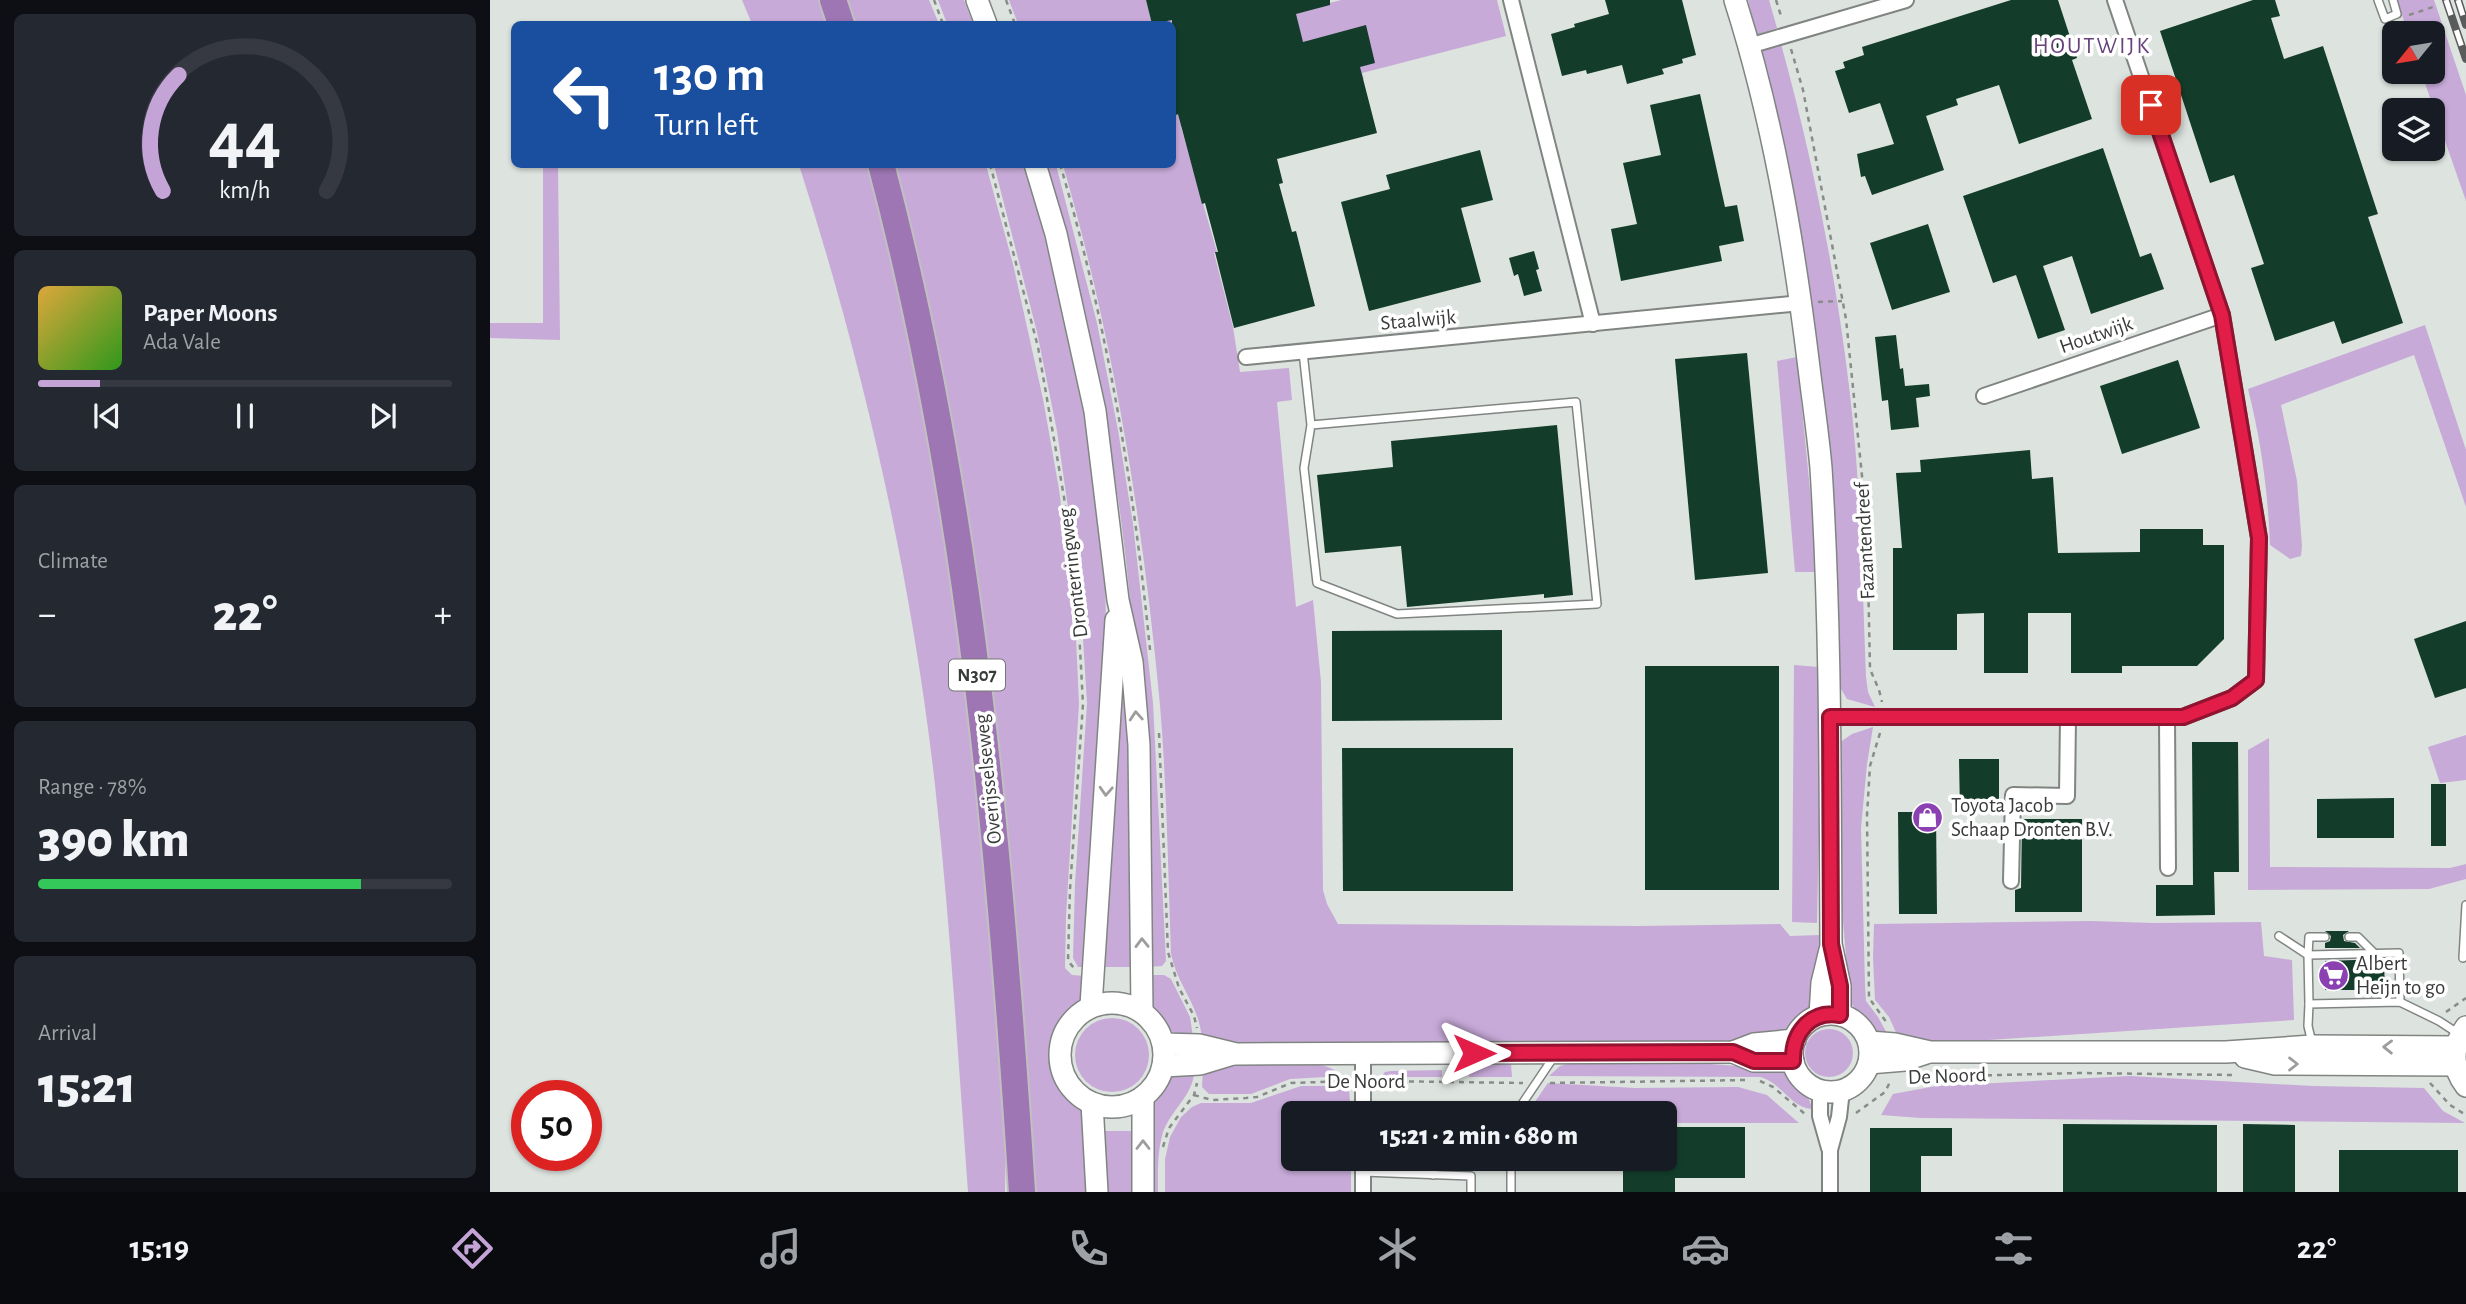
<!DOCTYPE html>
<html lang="en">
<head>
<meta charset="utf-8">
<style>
	:root { --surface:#171b24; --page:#242831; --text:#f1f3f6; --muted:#9ea1a6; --line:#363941; --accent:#c4a3d7 }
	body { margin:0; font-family:"Alegreya Sans",sans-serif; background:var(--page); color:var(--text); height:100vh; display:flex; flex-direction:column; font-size:26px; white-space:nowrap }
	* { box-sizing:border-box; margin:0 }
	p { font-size:23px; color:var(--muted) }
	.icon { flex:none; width:38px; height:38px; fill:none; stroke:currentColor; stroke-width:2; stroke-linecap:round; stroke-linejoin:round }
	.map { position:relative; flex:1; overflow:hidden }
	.drawer { display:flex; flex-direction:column; gap:14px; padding:14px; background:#0d0f14; width:490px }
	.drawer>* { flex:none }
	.guide { position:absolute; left:21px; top:21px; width:665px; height:147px; border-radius:10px; box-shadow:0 2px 5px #0004; background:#1a4fa0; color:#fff; overflow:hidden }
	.needle { width:46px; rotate:240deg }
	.controls { position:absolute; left:1892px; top:21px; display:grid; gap:14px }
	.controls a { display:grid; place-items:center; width:63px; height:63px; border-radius:10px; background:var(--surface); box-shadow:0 2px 5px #0004; font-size:35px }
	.speed { position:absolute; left:21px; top:1080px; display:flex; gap:14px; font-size:35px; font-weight:700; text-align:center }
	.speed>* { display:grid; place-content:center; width:91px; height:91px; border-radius:50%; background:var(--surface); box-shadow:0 2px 5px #0004; line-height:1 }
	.speed .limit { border:10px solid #d22; background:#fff; color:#111 }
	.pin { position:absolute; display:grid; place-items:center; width:60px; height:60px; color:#fff; margin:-30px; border-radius:14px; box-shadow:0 4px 10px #0006 }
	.me { position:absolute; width:77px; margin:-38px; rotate:90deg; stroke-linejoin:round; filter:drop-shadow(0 0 5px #0008) }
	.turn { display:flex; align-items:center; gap:24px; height:147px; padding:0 28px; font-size:32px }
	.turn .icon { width:91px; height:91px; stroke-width:2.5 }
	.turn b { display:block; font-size:49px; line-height:60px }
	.big { font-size:52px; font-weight:800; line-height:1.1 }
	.drawer .card { flex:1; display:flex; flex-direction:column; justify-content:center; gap:10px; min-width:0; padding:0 24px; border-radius:10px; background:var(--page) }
	.drawer .dial { align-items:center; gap:0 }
	.dial svg { height:182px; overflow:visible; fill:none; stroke:var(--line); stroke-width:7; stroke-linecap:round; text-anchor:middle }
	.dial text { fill:var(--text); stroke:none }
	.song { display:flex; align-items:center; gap:21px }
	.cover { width:84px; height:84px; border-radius:10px; background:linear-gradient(135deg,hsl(40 70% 55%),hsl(110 70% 35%)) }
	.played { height:7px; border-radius:4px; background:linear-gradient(90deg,var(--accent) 15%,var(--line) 15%) }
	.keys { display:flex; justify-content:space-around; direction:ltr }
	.heat { display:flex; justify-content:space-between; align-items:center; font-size:38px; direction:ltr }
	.charge { height:10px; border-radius:5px; background:linear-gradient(90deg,#34c759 78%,var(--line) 0) }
	.trip { position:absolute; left:791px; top:1101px; width:396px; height:70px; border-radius:10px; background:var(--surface); box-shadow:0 2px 5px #0004; font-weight:800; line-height:70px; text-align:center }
	.tabs { display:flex; height:112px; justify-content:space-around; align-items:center; background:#090b0e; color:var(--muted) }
	.tabs .icon { width:49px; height:49px }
	.tabs .current { color:var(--accent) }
	.tabs b { font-size:32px; color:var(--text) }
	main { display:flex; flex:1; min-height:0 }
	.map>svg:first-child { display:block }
</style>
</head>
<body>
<main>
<section class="drawer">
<div class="card dial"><svg viewBox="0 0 100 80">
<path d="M14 69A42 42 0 1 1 86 69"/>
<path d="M14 69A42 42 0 0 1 21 18" stroke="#c4a3d7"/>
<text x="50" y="56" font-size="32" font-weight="700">44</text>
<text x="50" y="72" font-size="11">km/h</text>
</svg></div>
<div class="card">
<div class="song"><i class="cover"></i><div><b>Paper Moons</b><p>Ada Vale</p></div></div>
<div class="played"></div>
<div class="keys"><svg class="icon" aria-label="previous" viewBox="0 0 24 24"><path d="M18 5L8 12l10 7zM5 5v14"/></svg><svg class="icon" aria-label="pause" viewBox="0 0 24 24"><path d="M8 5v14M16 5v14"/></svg><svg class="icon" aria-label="next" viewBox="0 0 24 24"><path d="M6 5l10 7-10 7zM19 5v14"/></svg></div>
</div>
<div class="card"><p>Climate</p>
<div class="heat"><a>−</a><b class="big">22°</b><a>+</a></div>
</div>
<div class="card"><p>Range · 78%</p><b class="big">390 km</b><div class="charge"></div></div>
<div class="card"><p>Arrival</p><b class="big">15:21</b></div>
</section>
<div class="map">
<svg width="1976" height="1192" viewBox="0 0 1976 1192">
	<rect width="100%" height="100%" fill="#dde3df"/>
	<g fill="#c7aad8">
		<path d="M252,0H332L340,24H262Z"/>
		<path d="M356,0H439L449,24H364Z"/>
		<path d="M448,0H474L483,24H457Z"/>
		<path d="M519,0H656L662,23L751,0L817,9L851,0H1007L1016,36L872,73L874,79L691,127L727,252L724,253L743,327L750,372L799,368L802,400L787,402L806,607L823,600L831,682L833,890L837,904L848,924L1149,926L1290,924L1300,936L1330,935C1328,952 1327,992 1321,1006C1305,1041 1239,1040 1206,1043L771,1044L712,1039C709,1004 688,987 681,954C678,871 677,788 670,705C653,522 624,341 573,165L682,164V24H528Z"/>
		<path d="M1258,0H1279L1287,28L1266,35Z"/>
		<path d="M1907,0H1944L1976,95V201L1931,72H1942V33H1918Z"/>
		<path d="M1291,44C1322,156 1345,270 1359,386C1371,482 1372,580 1376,677L1378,692L1385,707L1357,699L1348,684L1347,606L1327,347L1305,199L1270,52Z"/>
		<path d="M53,165H68L70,340L0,338V323H53Z"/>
		<path d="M309,165H381L438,423L478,695L495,861L516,1124L515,1192H478C468,1057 460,920 445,785C421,574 374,367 309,165Z"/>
		<path d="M404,165H496L523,264L553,399L569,489L585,615L589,704L576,916L575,968L582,975L596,976L593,999L573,1023L563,1049V1064L568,1080L590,1108L595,1118L600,1192H544L482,551C463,421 437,292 404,165Z"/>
		<path d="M504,165H535C577,314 617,478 616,634C616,671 611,708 609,745C605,819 601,893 596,967H588L583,958L585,884L597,703L590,591L567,431L547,332Z"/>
		<path d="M556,165H566L607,323L628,430L643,524L663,703L676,961L672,966L658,967C652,820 651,673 632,528C617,405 584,285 556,165Z"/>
		<path d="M1935,325L1976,450V507L1924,355L1791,405L1807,481L1812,546L1811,556L1800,559L1780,545C1778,492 1771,440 1758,389Z"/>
		<path d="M1307,357L1328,572H1305L1287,361Z"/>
		<path d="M628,659H635L641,720L646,967H609Z"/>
		<path d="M1304,665L1329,667L1330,780L1327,923L1302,922Z"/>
		<path d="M1383,727L1377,764L1371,828L1375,985L1376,1001L1388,1017L1399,1037H1391L1378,1026L1360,1002L1349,876V743L1362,734Z"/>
		<path d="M1976,735V780L1950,783L1938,747Z"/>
		<path d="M1779,738L1780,867L1960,868L1976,864V879L1939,889L1758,890V750Z"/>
		<path d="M1601,921L1663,923L1771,922L1774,956L1802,960L1804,1020L1453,1043L1408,1037L1399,1017L1385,1000L1383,958L1384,924Z"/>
		<path d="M659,975H674L681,979L700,1017L703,1037C662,1031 662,1012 659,975Z"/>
		<circle cx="622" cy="1055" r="37"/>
		<circle cx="1339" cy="1053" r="24"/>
		<path d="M773,1063C798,1064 833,1057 852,1076L800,1079L761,1094H719L712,1087L713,1069Z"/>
		<path d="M1011,1063L1021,1064L1022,1077H979V1070Z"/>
		<path d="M1081,1063H1206L1289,1069C1303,1076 1320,1094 1322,1109C1301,1108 1291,1082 1270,1077L1059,1076L1070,1066Z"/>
		<path d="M704,1070C705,1093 681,1110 673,1132C667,1152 668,1172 668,1192H658L663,1099L682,1076Z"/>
		<path d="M952,1070V1077H891L895,1072L901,1071Z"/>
		<path d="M1640,1076L1823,1086L1934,1088L1953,1111L1975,1123L1431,1118L1391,1115L1403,1094L1446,1086Z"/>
		<path d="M1058,1083L1145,1088L1248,1087L1277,1095L1309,1123H1174V1113H1037Z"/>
		<path d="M811,1086H854L859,1090L861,1113H803V1158L861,1159V1192H675V1159L680,1137L691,1117L702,1107L711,1103H761Z"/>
		<path d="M610,1131H646V1192H612Z"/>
	</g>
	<g fill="#133d2a">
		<path d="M656,0H840V5L806,14L813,42L876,25L885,63L870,67L887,133L787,159L793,183L789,184L802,232L806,231L825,306L744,328L725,252H728L715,203L712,204L688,114L686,115L682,101V20L662,24Z"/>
		<path d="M1115,0H1192L1206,55L1192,59L1193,63L1172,69L1174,74L1137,84L1132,65L1097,74L1096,70L1072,76L1061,34L1085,27L1084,24L1119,14Z"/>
		<path d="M1521,0H1568L1587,58L1582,60L1602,119L1529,144L1509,85L1466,99L1468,105L1436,116L1454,170L1382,195L1375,176L1371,177L1367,154L1404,144L1390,103L1359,113L1345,71L1355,68L1353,62L1374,55L1372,47Z"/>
		<path d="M1763,0H1785L1790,16L1781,18L1794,59L1833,46L1888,214L1878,217L1913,323L1852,344L1844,321L1785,341L1761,268L1774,264L1744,175L1720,183L1670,31Z"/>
		<path d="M1210,94L1235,207L1247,205L1254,241L1229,246L1232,261L1131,281L1121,229L1147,224L1133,163L1171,155L1160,105Z"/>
		<path d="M1613,148L1650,257L1661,253L1674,289L1601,314L1582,256L1553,266L1575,330L1548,339L1526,275L1503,283L1473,196Z"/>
		<path d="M990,150L1003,200L971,208L991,282L879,311L851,202L900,189L896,175Z"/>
		<path d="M1438,224L1460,292L1402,310L1380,243Z"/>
		<path d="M1044,251L1049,269L1046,270L1052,291L1034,296L1028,274L1024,276L1019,258Z"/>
		<path d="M1406,335L1410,369L1413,368L1415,386L1439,384L1440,396L1426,398L1429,427L1401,430L1398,400L1392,401L1385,337Z"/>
		<path d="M1257,353L1278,573L1205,580L1185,359Z"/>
		<path d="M1688,360L1710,428L1632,454L1610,386Z"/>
		<path d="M1067,425L1083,595L1054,598V594L917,607L911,546L835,553L827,475L903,467L901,441Z"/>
		<path d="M1540,450L1542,479L1563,477L1568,553L1650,552V529H1713V545H1734V639L1707,666H1632V673H1581V613H1538V673H1494V613L1467,614V650H1403V548H1412L1406,473L1431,472L1430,460Z"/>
		<path d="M1976,621V688L1945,698L1924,639Z"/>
		<path d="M1012,630V720L842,721V631Z"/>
		<rect x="1155" y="666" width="134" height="224"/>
		<path d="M1702,742H1748L1749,872H1724L1725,915L1666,916V885H1703Z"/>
		<path d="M852,748H1023V891H853Z"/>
		<path d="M1469,759H1509V811H1470Z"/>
		<rect x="1941" y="784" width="15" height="62"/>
		<path d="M1904,798V838H1827V799Z"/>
		<path d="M1408,812H1446L1447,914H1409Z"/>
		<path d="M1532,819H1592V912H1525V890L1531,888Z"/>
		<path d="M1835,931H1859L1853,935L1854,941L1865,943L1870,948H1835V943L1840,941L1841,936Z"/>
		<path d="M1894,959L1895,996L1874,997V990H1835V961Z"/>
		<path d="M1573,1124L1727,1125V1192H1573Z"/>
		<path d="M1753,1124L1805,1125V1192H1753Z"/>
		<path d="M1174,1127H1255V1178H1185V1192H1133V1158H1174Z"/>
		<path d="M1380,1128H1462V1156H1431V1192H1380Z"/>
		<rect x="1849" y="1150" width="119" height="42"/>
	</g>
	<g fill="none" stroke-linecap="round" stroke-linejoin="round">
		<defs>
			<g id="lane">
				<path d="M1888,0L1895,19L1907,14L1903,0"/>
				<path d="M813,352L821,425L814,468L827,583L907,614L1107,604L1086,402L821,425"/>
				<path d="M1789,936L1818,955L1819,1004"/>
				<path d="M1835,937H1819L1818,955L1909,953L1910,1002"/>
				<path d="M1859,937H1868L1884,953"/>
				<path d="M1973,958L1976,905"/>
				<path d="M1822,1043L1818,1026L1819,1004L1910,1002L1949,1021L1969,1034"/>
				<path d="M1026,1113L1065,1055"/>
				<path d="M873,1172L981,1176V1192"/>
				<path d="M943,1175L944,1158"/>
				<path d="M1021,1192V1158"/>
			</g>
			<g id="street">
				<path d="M1021,0L1103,324"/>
				<path d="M1259,46L1416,0"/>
				<path d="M756,357L1311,303"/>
				<path d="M1494,396L1732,315"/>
				<path d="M1340,717H1693L1742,698L1766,680L1769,538L1732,315L1625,0"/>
				<path d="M1677,717L1678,868"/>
				<path d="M1521,881L1523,795L1577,796L1578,717"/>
				<path d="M873,1054V1113"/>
				<path d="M1330,1090V1116L1339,1148"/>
				<path d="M873,1192V1158"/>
				<path d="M1340,1192V1150L1349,1117L1352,1090"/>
			</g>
			<g id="secondary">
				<path d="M487,0L496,24"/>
				<path d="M1245,0C1283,119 1304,244 1319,368C1323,401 1328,434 1331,468C1341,626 1340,785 1341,944L1350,986V1015"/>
				<path d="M545,164L566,234L605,411L628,600L642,662L649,745L652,1011"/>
				<circle cx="622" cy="1055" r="52"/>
				<path d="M601,1006L626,620"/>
				<circle cx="1341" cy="1053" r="39"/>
				<path d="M1330,1015L1332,983L1340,950"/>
				<path d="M1976,1027C1962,1046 1961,1067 1976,1086"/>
				<path d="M1379,1042L1405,1044L1440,1052H1736L1822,1046L1966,1047"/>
				<path d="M673,1044L709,1045L746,1054L1243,1052L1264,1044L1305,1040"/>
				<path d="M1243,1052L1264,1061H1303"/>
				<path d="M1755,1057L1785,1064L1966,1065"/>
				<path d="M1379,1063L1415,1060L1436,1053"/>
				<path d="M673,1066L710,1064L743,1054"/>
				<path d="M602,1103L607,1192"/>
				<path d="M653,1192V1097"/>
			</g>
			<g id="highway">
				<path d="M343,0L351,24"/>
				<path d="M391,164C480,500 510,847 532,1192"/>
			</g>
		</defs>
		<use href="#lane" stroke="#808582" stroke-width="10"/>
		<use href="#street" stroke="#808582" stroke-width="18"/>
		<use href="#secondary" stroke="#808582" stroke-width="24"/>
		<use href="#highway" stroke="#c0c0c0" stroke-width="30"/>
		<g stroke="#898d8a" stroke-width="2.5" stroke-dasharray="5 5" stroke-linecap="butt">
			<path d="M444,0L453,24"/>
			<path d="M516,0L525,24"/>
			<path d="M1286,0L1292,19"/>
			<path d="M1919,15L1946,6"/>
			<path d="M1301,49L1313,90L1356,319L1377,525L1380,669L1389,690L1392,702"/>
			<path d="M500,164L548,347L574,497L588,612L593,704L580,889L578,961L584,968"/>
			<path d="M570,164C617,323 644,486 660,650"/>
			<path d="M1328,302L1352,301"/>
			<path d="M669,733L678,952L689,988L704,1016L707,1028"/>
			<path d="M1390,733L1380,766L1377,815L1379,998L1397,1023"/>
			<path d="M1956,1012L1976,998"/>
			<path d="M1427,1077L1588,1073L1746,1075"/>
			<path d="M889,1081L1033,1083"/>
			<path d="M1270,1081L1283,1087L1315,1114"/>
			<path d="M1060,1083L1257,1080"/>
			<path d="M1940,1083L1960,1105L1976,1115"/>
			<path d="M704,1095L722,1100L756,1098L767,1097L801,1083L858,1081"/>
			<path d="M1366,1113L1395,1092L1401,1080"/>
			<path d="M673,1147L679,1128L704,1095L707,1083"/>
		</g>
		<use href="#lane" stroke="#fff" stroke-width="7"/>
		<use href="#street" stroke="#fff" stroke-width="14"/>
		<use href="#secondary" stroke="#fff" stroke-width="21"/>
		<use href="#highway" stroke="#9d76b3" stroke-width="26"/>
		<defs>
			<g id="rail">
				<path d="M1956,0L1976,59"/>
				<path d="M1968,0L1976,25"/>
			</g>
		</defs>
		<use href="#rail" stroke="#595c5a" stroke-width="8"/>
		<use href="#rail" stroke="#fff" stroke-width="5" stroke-dasharray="16" stroke-linecap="butt"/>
	</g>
	<defs><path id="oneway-chevron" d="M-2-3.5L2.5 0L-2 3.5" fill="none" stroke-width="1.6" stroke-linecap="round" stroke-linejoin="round" transform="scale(1.75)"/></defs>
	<g stroke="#9c9d9c">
		<use href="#oneway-chevron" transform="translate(646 716) rotate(-94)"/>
		<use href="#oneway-chevron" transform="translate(616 791) rotate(93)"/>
		<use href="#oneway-chevron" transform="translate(652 943) rotate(-91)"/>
		<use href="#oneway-chevron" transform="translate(1898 1047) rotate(-179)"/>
		<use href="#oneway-chevron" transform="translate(1803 1064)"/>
		<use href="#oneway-chevron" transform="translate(653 1145) rotate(-90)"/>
	</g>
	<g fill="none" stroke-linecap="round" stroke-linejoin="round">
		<defs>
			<path id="route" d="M984,1053L1243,1052L1264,1061H1303C1302,1033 1320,1010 1350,1015V986L1341,944L1340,717H1693L1742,698L1766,680L1769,538L1732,315L1661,105"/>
		</defs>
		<use href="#route" stroke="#92132f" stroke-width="18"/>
		<use href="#route" stroke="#e11d48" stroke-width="12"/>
	</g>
	<defs>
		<symbol id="shop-disc" viewBox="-11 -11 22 22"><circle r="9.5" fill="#8c41b2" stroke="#fff"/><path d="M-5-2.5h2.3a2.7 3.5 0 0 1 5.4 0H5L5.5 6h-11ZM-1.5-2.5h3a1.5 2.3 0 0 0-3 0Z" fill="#fff"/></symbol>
		<symbol id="supermarket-disc" viewBox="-11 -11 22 22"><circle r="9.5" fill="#8c41b2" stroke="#fff"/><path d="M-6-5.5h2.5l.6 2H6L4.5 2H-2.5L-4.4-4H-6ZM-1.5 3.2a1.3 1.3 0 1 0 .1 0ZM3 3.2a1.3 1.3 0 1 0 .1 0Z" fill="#fff"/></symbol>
	</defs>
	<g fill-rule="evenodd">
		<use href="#shop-disc" x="1420" y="800" width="35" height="35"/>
		<use href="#supermarket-disc" x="1826" y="958" width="35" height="35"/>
	</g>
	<g text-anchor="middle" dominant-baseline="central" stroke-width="7" stroke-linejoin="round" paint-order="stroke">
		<rect fill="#fff" stroke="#747675" stroke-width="2" x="459" y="659.5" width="56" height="31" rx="5"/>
		<g font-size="19" font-weight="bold" fill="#393b3a">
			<text x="487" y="675">N307</text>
		</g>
		<g font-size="21" fill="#393b3a" stroke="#fff">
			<text transform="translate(928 320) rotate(-5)">Staalwijk</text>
			<text transform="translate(1606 335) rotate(-19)">Houtwijk</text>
			<text transform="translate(1375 541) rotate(-93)">Fazantendreef</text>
			<text transform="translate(583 573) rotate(-97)">Dronterringweg</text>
			<text transform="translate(498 779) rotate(-96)">Overijsselseweg</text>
			<text transform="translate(1457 1076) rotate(-2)">De Noord</text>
			<text x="876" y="1081">De Noord</text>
		</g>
		<g font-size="21" fill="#393b3a" stroke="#fff" text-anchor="start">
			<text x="1461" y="805">Toyota Jacob<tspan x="1461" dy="24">Schaap Dronten B.V.</tspan></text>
			<text x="1866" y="963">Albert<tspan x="1866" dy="24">Heijn to go</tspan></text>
		</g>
		<g font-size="23" letter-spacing="2" fill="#67427b" stroke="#fff">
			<text x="1602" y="46">HOUTWIJK</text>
		</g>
	</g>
</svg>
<div class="controls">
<a><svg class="needle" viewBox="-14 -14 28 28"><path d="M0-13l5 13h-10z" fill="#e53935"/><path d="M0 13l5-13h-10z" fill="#9ea1a6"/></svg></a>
<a><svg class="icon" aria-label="layers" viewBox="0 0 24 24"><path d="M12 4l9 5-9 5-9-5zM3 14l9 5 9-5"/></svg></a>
</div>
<div class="speed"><div class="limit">50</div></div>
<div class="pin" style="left:1661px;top:105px;background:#d93025"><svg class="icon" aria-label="arrive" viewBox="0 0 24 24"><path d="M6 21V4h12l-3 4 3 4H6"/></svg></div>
<svg class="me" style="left:984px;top:1053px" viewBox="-20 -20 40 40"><path d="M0-17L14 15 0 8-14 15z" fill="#e11d48" stroke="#fff" stroke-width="4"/></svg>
<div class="trip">15:21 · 2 min · 680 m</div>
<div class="guide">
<div class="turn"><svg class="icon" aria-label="left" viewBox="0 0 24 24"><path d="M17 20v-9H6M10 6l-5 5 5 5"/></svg><div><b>130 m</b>Turn left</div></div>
</div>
</div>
</main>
<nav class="tabs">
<b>15:19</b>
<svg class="icon current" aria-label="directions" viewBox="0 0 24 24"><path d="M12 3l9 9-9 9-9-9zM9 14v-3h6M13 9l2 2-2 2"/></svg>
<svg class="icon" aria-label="music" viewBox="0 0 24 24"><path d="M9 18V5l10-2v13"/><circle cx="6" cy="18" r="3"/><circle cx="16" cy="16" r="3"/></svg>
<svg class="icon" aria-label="phone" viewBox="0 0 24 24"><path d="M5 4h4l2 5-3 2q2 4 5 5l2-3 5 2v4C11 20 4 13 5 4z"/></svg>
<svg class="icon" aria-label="climate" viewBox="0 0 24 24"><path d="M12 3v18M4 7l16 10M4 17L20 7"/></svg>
<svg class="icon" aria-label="car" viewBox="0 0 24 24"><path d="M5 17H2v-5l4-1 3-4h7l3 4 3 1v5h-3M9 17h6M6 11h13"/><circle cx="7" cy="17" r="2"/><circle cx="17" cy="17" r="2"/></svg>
<svg class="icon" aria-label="filters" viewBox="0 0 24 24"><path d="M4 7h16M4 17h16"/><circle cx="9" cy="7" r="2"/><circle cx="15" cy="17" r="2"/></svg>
<b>22°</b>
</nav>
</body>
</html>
